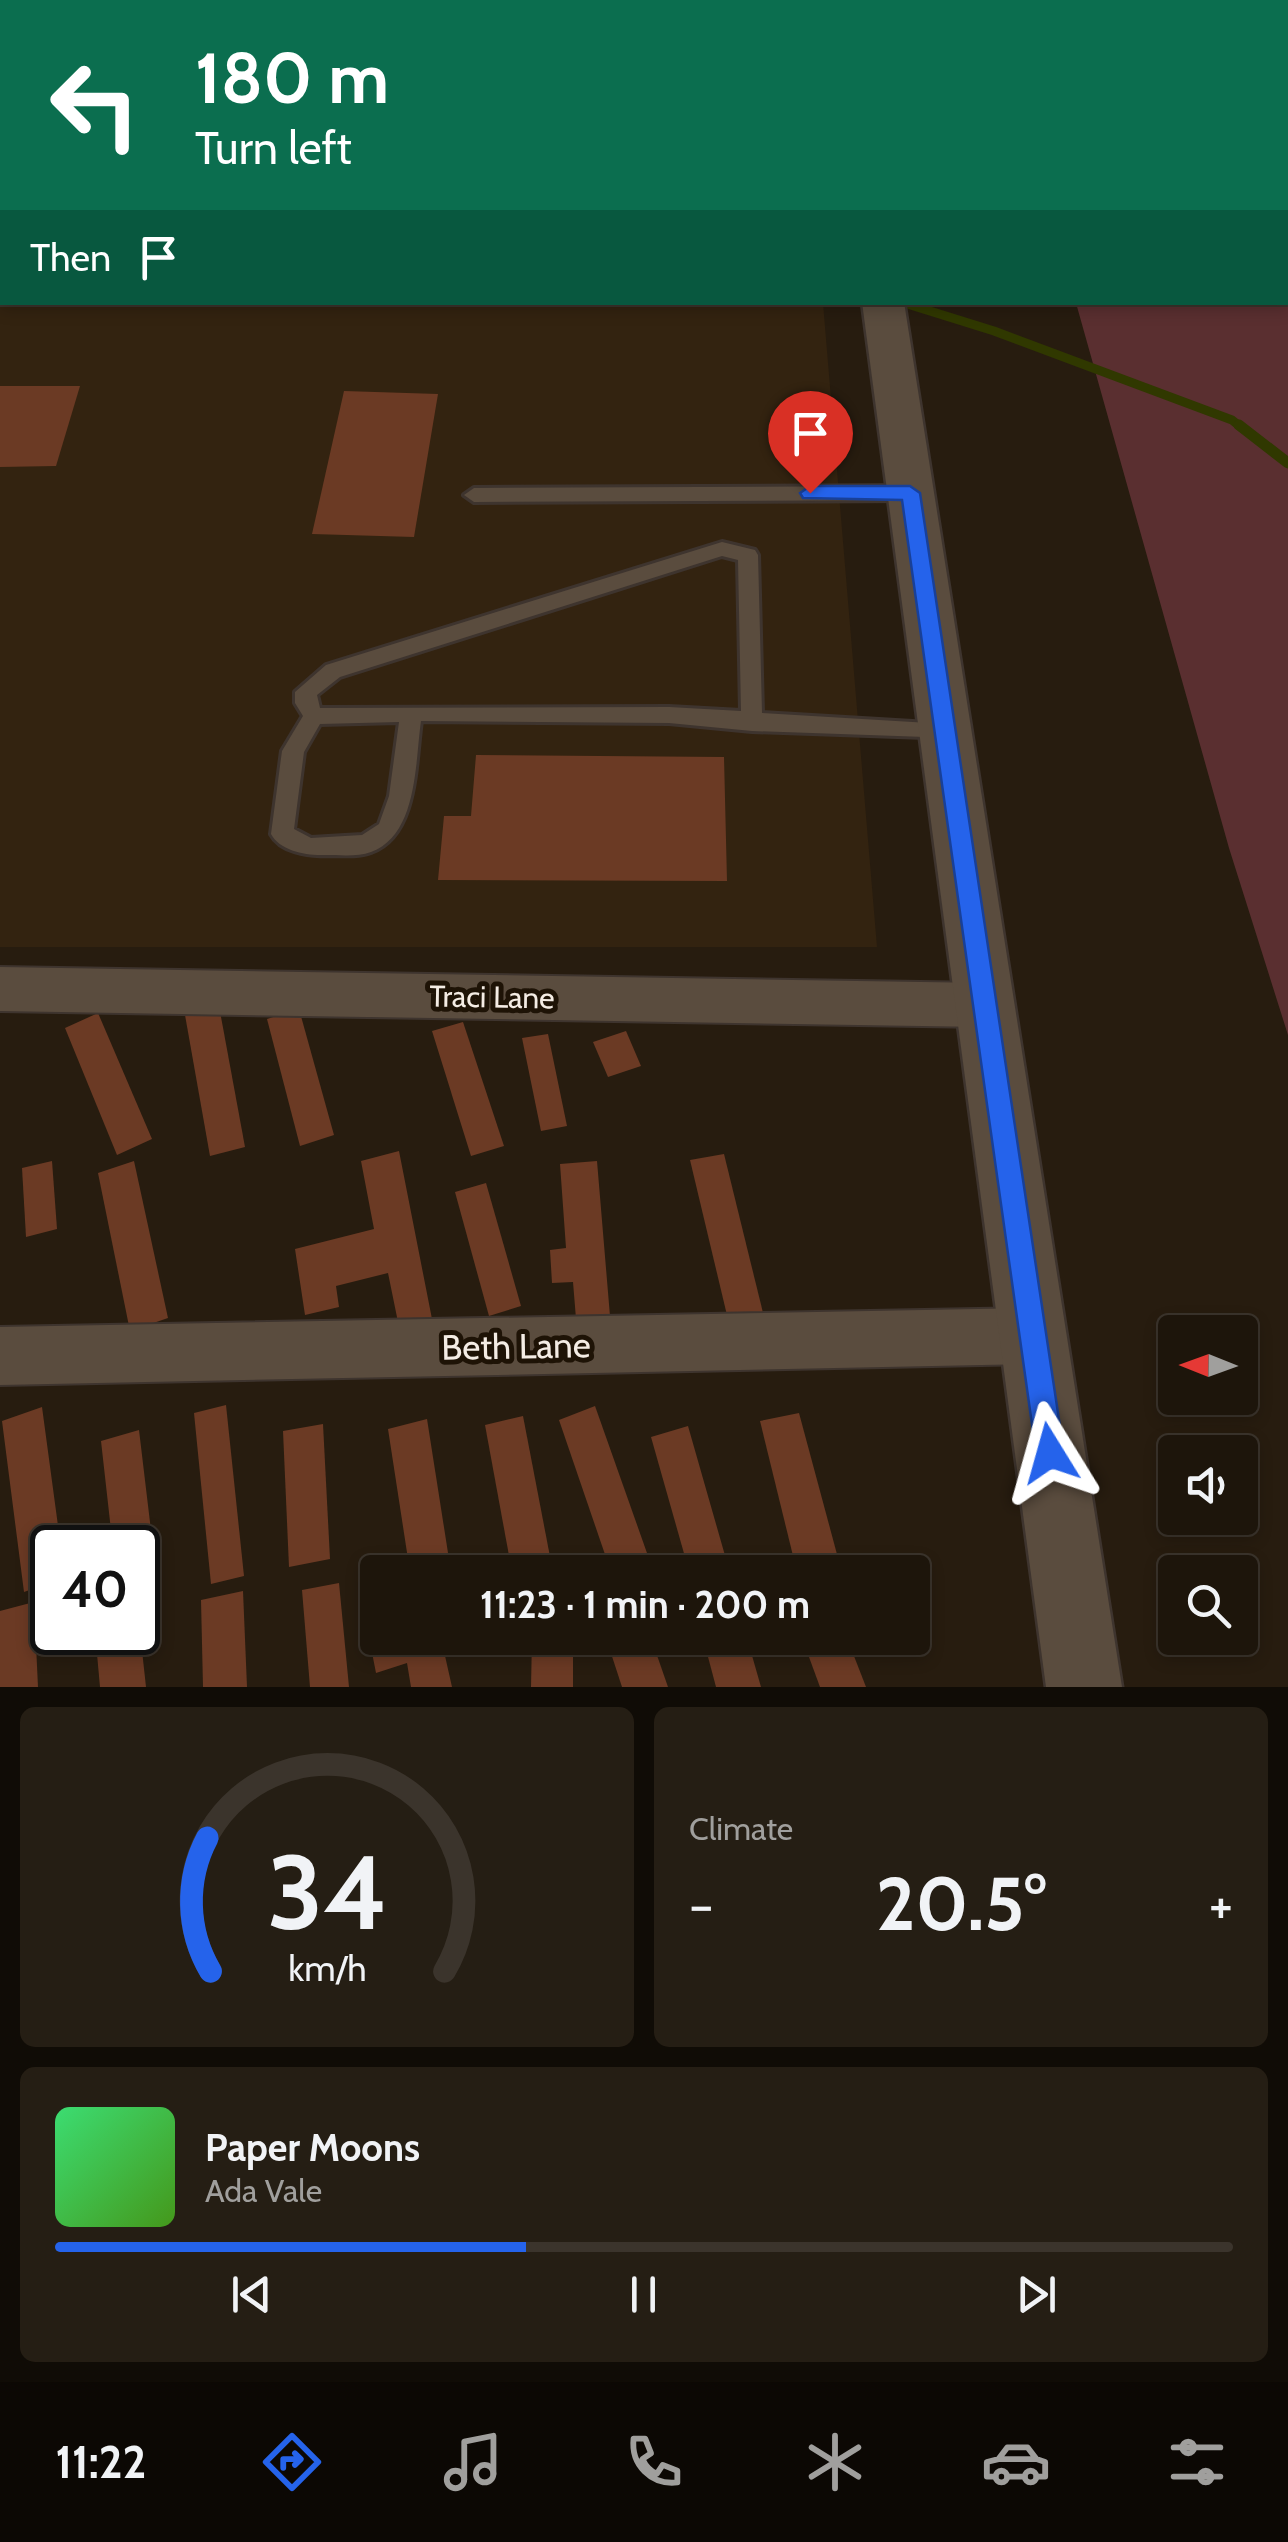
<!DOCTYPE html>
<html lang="en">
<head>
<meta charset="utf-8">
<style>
	:root { --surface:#1d150b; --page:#251e14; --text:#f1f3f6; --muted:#a09f9d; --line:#3b342c; --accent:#2563eb }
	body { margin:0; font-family:Cabin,sans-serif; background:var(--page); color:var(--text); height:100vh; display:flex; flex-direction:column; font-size:38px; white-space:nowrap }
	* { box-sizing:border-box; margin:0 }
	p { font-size:32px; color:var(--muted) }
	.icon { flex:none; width:55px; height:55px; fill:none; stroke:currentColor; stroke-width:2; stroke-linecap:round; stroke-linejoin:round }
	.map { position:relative; height:1687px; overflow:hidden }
	.side { display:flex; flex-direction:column; gap:20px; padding:20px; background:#100c06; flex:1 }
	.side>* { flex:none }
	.top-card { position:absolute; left:0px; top:0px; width:1290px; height:305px; box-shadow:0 5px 15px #0003,0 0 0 2px var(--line); background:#0b6e4f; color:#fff; overflow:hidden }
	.needle { width:65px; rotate:271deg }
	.controls { position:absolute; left:1158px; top:1315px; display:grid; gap:20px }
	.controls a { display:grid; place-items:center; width:100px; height:100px; border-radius:10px; background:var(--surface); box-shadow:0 5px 15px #0003,0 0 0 2px var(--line); font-size:50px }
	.speed { position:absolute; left:30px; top:1525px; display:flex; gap:20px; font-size:50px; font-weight:700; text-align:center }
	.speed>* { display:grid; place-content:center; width:130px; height:130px; border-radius:50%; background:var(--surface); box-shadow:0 5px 15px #0003,0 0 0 2px var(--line); line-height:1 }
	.speed .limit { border:5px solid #111; border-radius:15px; background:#fff; color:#111 }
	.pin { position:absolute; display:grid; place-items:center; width:85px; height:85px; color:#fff; margin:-102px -42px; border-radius:50% 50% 50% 0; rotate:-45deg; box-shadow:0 0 10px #0007 }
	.pin .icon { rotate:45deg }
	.me { position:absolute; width:110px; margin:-55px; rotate:352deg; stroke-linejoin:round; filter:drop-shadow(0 0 8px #0008) }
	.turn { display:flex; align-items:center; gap:35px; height:210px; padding:0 30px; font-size:45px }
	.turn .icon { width:130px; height:130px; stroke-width:2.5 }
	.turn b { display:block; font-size:70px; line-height:85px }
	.then { display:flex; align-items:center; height:95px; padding:0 30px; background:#0003; gap:20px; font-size:38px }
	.big { font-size:75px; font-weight:700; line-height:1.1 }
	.side .card { flex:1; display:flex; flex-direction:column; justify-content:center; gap:15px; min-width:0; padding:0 35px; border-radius:15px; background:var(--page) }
	.side .dial { align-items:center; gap:0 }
	.dial svg { height:260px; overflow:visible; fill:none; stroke:var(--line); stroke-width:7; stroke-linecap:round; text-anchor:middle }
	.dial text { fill:var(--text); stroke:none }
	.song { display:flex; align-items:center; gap:30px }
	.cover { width:120px; height:120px; border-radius:15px; background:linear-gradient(135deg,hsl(140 70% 55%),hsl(100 70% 35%)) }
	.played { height:10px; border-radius:5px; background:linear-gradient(90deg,var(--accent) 40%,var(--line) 40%) }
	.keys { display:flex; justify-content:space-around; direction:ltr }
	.heat { display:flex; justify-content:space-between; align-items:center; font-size:55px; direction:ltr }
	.side .tiles { flex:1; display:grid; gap:20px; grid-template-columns:1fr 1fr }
	.card:last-child { grid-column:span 2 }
	.trip { position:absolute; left:360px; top:1555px; width:570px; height:100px; border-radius:10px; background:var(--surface); box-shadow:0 5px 15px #0003,0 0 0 2px var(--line); font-weight:700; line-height:100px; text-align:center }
	.tab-bar { display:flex; height:160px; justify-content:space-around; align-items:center; background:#0c0804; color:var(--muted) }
	.tab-bar .icon { width:70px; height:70px }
	.tab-bar .on { color:var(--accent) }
	.tab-bar b { font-size:45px; color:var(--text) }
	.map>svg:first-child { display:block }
</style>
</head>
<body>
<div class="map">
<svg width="1288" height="1687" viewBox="0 0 1288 1687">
	<rect width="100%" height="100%" fill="#271c0f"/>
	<path fill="#332310" d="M0,91L2,302L823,303L877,947H0Z"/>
	<path fill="#5a2f30" d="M1288,263V1035L1229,848L1076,303L1288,302Z"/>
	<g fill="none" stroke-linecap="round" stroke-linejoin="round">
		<path stroke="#303800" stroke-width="9" d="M901,302L994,331L1232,420L1242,428"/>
		<path stroke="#303800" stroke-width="11" d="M1239,425L1288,463"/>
	</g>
	<g fill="#6b3a24">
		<path d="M0,386H80L56,466L0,467Z"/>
		<path d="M344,391L438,394L414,537L312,534Z"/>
		<path d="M476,755L724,757L727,881L438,880L444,816H471Z"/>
		<path d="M219,1006L245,1147L210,1156L185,1015Z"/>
		<path d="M299,1009L334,1135L300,1146L267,1019Z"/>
		<path d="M98,1013L152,1139L117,1155L65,1028Z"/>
		<path d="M463,1022L504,1146L471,1156L432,1031Z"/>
		<path d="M626,1031L641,1066L608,1077L593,1042Z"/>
		<path d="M548,1034L567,1126L541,1131L522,1038Z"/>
		<path d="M399,1151L432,1319L399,1327L388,1273L336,1286L339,1307L305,1315L295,1249L374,1229L361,1161Z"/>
		<path d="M724,1154L766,1325L731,1332L690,1160Z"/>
		<path d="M52,1161L57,1229L26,1237L22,1168Z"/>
		<path d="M134,1161L168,1318L130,1331L98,1173Z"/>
		<path d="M597,1161L611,1328L577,1331L573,1282L552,1283L550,1250L566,1248L560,1164Z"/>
		<path d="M486,1183L521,1306L489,1316L455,1192Z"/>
		<path d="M226,1405L244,1576L211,1584L194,1413Z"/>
		<path d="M595,1406L653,1570L647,1572H611L559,1420Z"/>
		<path d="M42,1407L61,1548H52V1582L24,1592L2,1421Z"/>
		<path d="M799,1413L838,1558L796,1568L760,1421Z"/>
		<path d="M523,1416L552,1567L512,1572L485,1425Z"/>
		<path d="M427,1419L451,1572H410L388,1429Z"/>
		<path d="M323,1424L330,1559L289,1567L283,1431Z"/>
		<path d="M688,1426L726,1559L689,1571L651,1437Z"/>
		<path d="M139,1430L155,1564L138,1570V1548H113L101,1441Z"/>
		<path d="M339,1583L349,1687H310L302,1590Z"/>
		<path d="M243,1591L247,1687H203L201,1600Z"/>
		<path d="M34,1602L38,1687H0V1611Z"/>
		<path d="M378,1623V1638H441L452,1687H411L407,1663L376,1673L367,1627Z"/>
		<path d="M95,1632H140L146,1687H100Z"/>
		<path d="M532,1638H573V1687H531Z"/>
		<path d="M615,1638H651L668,1687H622L607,1641Z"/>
		<path d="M703,1638H747L761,1687H716Z"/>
		<path d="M802,1638H847L866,1687H820Z"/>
	</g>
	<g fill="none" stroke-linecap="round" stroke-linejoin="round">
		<defs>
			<g id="service">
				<path d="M1063,0H1077L1078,2H1064Z"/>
				<path d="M911,486L921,493L911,500L474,502L464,495L474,488Z"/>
				<path d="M722,542L755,550L758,555L762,713L946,724L957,732L954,738L752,731L669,723L421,721C415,762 418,835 371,852C358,857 340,855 325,855C307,856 280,851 271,834L282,751L303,716L295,703V692L326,665ZM722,556L738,560L741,711L669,707L320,708L317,695L340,677ZM399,722L389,796L379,824L362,835L311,838L294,829L304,752L320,724Z"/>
			</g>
			<g id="minor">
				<path d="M0,967L985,983L1003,989L1010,1005L1003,1021L985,1027L0,1011Z"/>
				<path d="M1033,1308L1053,1316L1062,1336L1053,1356L1033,1364L0,1385V1327Z"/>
			</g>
			<g id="tertiary">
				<rect x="822" y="0" width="34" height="2"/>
				<path d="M862,302H904L1122,1687H1046Z"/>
			</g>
		</defs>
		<use href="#service" stroke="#3e342e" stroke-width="6"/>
		<use href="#minor" stroke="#3e342e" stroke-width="4"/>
		<use href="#tertiary" stroke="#3e342e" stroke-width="5"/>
		<use href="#service" fill="#5a4c3e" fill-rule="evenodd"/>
		<use href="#minor" fill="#5a4c3e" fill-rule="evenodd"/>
		<use href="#tertiary" fill="#5a4c3e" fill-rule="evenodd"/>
	</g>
	<path fill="#2563eb" stroke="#184099" stroke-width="2.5" d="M810,486H910L920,493L1064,1453L1060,1463L1050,1467L1040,1463L1036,1453L902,500L803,498L800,493Z"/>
	<g text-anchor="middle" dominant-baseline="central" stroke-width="10" stroke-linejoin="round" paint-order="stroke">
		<g font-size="30" fill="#f4ece4" stroke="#1e1306">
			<text transform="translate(492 997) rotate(1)">Traci Lane</text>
		</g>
		<g font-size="35" fill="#f4ece4" stroke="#1e1306">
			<text transform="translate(516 1346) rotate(-1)">Beth Lane</text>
		</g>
	</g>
</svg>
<div class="controls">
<a><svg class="needle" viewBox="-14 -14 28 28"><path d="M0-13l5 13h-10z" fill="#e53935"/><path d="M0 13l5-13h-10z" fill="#a09f9d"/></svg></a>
<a><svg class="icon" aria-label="sound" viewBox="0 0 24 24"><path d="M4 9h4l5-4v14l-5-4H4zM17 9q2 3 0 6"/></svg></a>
<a><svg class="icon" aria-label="search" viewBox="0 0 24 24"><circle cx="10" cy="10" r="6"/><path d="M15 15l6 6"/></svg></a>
</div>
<div class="speed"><div class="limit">40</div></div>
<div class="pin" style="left:810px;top:493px;background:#d93025"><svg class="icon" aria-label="arrive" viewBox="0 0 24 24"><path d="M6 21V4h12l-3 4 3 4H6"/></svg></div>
<svg class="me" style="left:1050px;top:1453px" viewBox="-20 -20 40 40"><path d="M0-17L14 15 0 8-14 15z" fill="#2563eb" stroke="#fff" stroke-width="4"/></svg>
<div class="trip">11:23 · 1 min · 200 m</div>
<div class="top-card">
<div class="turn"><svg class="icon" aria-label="left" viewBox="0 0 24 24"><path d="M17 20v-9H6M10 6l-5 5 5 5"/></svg><div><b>180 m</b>Turn left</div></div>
<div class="then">Then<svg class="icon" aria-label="arrive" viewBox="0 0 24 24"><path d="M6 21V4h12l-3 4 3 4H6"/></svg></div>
</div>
</div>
<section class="side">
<div class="tiles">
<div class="card dial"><svg viewBox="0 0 100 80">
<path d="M14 69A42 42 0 1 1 86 69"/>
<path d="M14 69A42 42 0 0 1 13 28" stroke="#2563eb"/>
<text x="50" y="56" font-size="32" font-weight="700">34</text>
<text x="50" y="72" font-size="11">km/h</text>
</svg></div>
<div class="card"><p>Climate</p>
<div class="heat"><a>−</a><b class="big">20.5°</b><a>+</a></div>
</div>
<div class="card">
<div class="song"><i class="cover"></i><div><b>Paper Moons</b><p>Ada Vale</p></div></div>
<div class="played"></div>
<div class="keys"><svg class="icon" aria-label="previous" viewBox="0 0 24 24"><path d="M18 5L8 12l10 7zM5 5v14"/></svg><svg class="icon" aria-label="pause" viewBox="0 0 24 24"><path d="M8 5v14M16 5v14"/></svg><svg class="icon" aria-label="next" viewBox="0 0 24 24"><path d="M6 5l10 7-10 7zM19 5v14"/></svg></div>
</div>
</div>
</section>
<nav class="tab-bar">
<b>11:22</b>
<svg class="icon on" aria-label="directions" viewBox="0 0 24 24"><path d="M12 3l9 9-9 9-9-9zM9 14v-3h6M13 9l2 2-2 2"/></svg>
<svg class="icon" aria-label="music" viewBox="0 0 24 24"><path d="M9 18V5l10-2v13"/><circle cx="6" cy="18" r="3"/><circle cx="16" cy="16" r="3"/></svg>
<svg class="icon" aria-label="phone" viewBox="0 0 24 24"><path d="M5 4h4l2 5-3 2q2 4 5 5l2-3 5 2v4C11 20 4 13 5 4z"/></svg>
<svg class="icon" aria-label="climate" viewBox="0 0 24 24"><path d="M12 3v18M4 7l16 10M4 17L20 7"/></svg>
<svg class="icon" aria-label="car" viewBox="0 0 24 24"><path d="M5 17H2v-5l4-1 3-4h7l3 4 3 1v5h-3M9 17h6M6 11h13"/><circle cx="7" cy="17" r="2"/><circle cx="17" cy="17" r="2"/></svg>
<svg class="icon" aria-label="filters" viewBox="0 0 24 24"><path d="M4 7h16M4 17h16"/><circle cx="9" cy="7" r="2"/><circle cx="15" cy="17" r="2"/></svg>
</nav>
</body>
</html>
